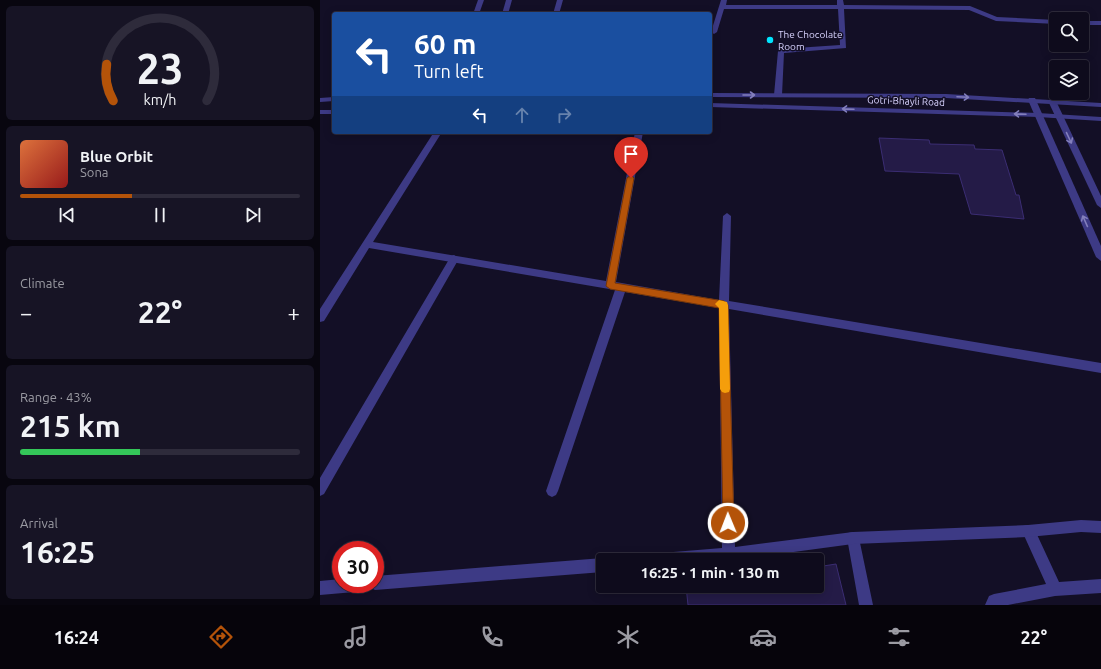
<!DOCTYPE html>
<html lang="en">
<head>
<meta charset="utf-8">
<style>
	:root { --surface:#0e0b1c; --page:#171425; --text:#f1f3f6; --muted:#9b9ba3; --line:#2e2b3b; --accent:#b45309 }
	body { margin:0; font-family:Ubuntu,sans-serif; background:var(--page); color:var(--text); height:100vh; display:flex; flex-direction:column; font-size:15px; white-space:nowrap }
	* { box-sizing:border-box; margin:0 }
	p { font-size:13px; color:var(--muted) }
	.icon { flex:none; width:22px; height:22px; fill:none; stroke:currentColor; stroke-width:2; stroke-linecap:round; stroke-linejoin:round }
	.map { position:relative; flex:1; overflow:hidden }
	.side { display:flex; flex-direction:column; gap:6px; padding:6px; background:#08060f; width:320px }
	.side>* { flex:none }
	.guide { position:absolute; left:12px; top:12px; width:380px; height:122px; border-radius:4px; box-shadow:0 2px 10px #0003,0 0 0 1px var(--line); background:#1a4fa0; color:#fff; overflow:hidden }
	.buttons { position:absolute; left:729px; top:12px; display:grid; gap:8px }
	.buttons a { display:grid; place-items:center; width:40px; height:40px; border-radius:4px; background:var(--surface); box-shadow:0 2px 10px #0003,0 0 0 1px var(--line); font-size:20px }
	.speed { position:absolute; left:12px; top:541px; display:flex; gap:8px; font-size:20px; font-weight:700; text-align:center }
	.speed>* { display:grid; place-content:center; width:52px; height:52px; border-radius:50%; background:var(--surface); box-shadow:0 2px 10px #0003,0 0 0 1px var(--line); line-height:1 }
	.speed .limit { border:6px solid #d22; background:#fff; color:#111 }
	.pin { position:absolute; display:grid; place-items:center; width:34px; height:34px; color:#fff; margin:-41px -17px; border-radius:50% 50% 50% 0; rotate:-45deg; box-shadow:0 0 4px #0007 }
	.pin .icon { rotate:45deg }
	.me { position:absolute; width:44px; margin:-22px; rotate:359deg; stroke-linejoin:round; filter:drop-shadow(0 0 3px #0008) }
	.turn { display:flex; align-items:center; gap:14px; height:84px; padding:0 16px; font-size:18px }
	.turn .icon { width:52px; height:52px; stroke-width:2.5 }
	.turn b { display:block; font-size:28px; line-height:34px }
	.lanes { display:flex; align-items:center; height:38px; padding:0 16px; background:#0003; justify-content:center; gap:20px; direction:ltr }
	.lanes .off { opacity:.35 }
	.big { font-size:30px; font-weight:700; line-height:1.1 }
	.side .card { flex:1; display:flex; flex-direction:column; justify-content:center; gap:6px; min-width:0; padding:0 14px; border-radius:6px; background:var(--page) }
	.side .dial { align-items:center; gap:0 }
	.dial svg { height:104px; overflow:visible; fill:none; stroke:var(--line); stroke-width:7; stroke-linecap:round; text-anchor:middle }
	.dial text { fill:var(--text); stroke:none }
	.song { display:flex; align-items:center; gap:12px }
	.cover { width:48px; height:48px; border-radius:6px; background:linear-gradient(135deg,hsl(20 70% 55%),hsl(0 70% 35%)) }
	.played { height:4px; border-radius:2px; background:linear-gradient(90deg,var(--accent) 40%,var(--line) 40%) }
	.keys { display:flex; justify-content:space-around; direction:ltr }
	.heat { display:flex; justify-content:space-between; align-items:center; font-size:22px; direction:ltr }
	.charge { height:6px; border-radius:3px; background:linear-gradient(90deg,#34c759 43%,var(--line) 0) }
	.trip { position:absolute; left:276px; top:553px; width:228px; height:40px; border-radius:4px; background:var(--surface); box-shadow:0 2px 10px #0003,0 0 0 1px var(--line); font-weight:700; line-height:40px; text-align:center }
	.menu { display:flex; height:64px; justify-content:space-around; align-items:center; background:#06040b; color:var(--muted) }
	.menu .icon { width:28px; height:28px }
	.menu .current { color:var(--accent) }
	.menu b { font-size:18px; color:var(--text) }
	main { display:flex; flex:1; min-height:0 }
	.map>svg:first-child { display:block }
</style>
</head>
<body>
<main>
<section class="side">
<div class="card dial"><svg viewBox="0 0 100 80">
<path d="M14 69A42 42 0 1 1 86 69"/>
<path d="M14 69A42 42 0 0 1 9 41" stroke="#b45309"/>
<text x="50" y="56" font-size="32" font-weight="700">23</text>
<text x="50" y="72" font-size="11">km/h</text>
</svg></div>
<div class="card">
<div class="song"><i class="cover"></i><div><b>Blue Orbit</b><p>Sona</p></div></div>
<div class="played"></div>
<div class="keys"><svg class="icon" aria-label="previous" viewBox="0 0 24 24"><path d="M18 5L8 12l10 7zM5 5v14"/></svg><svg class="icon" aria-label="pause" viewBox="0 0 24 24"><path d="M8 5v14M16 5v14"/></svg><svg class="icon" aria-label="next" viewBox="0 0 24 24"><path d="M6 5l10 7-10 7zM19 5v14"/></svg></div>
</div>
<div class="card"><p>Climate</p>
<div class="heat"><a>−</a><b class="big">22°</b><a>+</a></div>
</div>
<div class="card"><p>Range · 43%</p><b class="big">215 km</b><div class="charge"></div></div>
<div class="card"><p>Arrival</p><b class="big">16:25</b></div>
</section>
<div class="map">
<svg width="781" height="605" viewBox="0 0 781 605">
	<rect width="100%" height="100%" fill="#130f26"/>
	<g fill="#241b47" stroke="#3b2d73">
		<path d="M559,138L609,140L610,144L654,145L655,149L682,150L696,195H699L704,219L651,214L639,174L565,171Z"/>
		<path d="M516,564L526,605H368L366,586H497V567Z"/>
	</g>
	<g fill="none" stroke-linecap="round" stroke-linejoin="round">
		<g fill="#3d3a85" fill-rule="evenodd">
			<path d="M134,255L139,259L137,262L4,494L0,496V478L131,256Z"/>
			<path d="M708,525L713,526L739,582L781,579V593L735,596L688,605H665L669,596L674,594L726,584L702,531L703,526Z"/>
			<path d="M533,532L538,533L539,538L553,605H539L527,538L528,533Z"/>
		</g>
		<g fill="#3d3a85" fill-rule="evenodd">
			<path d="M158,0H164L159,14H153Z"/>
			<path d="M186,0H192L188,14H182Z"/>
			<path d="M237,0H243L239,14H233Z"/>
			<path d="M401,0H407L406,5H517V0H523L524,5L650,6L677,17L736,20V24L676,21L649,10L524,9L526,48L464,53L462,95L458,97L454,95L458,51L461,49L520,45L518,9H404L397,32L394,34L391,32Z"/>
			<rect x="762" y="21" width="19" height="4"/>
			<path d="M709,98H715L716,100L781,246V261L776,257L708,100Z"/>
			<path d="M730,101H733L737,103L781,196V208L777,205L729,103Z"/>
			<path d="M114,132H122L53,242L286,281L315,132H323L296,282L399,300L403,216L407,213L411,216L409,301L781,363V373L409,309L415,547L533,532L708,525L761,520L781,521V533L761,532L708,537L533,544L413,560H334L336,555L341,553L402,548L399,308L305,292L238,491L236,495L232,497L228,495L226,491L295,290L49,248L4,321L0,322V309Z"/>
			<path d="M283,558L287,560H283V572L55,590L51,588L46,591L0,595V581L21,579V584H55V576Z"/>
		</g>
		<g fill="#3d3a85" fill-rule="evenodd">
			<path d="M390,93L626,94L781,103V107L626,98L390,97Z"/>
			<path d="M14,97V101L0,102V98Z"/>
			<path d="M390,103L718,113L781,117V121L718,117L390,107Z"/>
			<rect x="0" y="110" width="14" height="4"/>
		</g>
	</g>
	<defs><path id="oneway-shaft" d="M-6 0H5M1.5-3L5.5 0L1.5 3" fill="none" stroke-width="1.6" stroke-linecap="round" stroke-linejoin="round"/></defs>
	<g stroke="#837fbc">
		<use href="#oneway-shaft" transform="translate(429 95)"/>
		<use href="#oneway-shaft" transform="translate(643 97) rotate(3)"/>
		<use href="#oneway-shaft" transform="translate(528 109) rotate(-178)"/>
		<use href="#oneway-shaft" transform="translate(700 114) rotate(-178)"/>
		<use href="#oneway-shaft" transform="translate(749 138) rotate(65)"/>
		<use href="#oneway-shaft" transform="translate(765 221) rotate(-114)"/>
	</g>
	<path fill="#b45309" stroke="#753606" d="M311,175L314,178L295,283L404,301L408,305L414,523L412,527L408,529L404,527L403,523L399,308L290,289L286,286L307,178Z"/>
	<path fill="#f59e0b" d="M399,300L407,302L408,305L410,389L409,392L405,393L402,392L400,389L399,308L395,304Z"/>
	<circle fill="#00e5ff" stroke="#130f26" stroke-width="1.5" cx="450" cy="40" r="4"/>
	<g text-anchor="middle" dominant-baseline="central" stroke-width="3" stroke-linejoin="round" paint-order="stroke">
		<g font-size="10" fill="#d9d4ff" stroke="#130f26" text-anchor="start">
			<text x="458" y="34">The Chocolate<tspan x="458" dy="12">Room</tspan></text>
		</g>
		<g font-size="10" fill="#d9d4ff" stroke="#130f26">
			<text transform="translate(586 101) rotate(2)">Gotri-Bhayli Road</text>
		</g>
	</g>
</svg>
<div class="buttons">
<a><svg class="icon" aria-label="search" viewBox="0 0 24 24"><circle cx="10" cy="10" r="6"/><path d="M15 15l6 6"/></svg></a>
<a><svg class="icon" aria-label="layers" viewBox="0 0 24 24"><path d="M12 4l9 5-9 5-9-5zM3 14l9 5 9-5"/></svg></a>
</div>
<div class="speed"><div class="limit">30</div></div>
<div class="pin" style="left:311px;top:178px;background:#d93025"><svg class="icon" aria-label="arrive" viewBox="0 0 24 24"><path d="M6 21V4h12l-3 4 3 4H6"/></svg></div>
<svg class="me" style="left:408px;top:523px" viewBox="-20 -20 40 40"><circle r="17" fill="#b45309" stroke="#fff" stroke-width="3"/><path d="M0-11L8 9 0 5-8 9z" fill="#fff"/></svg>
<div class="trip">16:25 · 1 min · 130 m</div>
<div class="guide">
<div class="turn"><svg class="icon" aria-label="left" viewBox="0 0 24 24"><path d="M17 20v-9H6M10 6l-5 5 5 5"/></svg><div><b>60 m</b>Turn left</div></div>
<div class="lanes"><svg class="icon" aria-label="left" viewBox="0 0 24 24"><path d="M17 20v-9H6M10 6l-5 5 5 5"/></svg><svg class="icon off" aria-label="ahead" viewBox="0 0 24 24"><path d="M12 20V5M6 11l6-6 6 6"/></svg><svg class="icon off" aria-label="right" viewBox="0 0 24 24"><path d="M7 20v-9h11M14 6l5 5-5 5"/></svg></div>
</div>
</div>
</main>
<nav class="menu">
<b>16:24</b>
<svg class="icon current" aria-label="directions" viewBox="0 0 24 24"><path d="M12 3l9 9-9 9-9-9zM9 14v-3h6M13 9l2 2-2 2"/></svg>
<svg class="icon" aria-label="music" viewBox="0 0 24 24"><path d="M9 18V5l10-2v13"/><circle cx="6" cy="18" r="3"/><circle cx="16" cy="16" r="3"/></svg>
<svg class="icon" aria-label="phone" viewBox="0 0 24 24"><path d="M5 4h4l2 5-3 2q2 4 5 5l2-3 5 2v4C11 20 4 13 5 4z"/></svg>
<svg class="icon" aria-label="climate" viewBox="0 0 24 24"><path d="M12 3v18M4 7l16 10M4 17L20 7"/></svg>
<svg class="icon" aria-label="car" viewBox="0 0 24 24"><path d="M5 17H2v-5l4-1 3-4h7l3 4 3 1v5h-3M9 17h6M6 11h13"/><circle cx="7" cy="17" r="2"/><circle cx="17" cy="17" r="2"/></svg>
<svg class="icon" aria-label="filters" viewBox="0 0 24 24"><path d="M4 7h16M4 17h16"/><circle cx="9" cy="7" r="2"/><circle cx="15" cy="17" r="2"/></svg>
<b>22°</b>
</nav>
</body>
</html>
